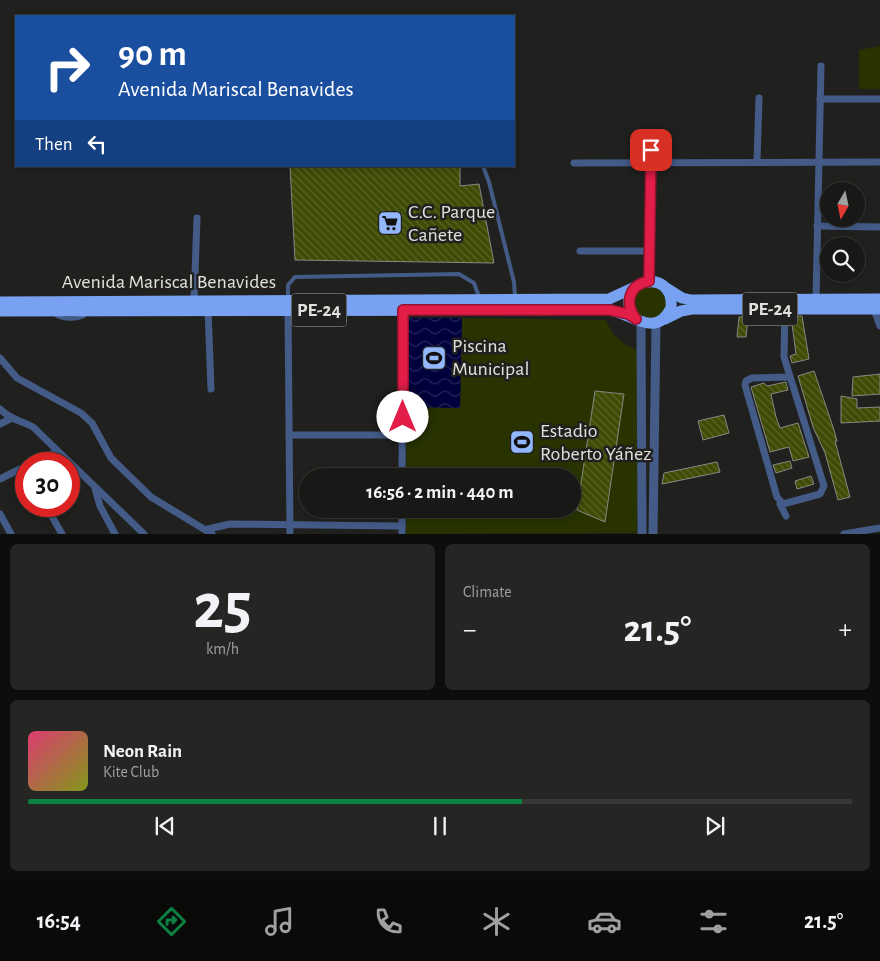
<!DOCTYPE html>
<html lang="en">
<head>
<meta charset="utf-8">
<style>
	:root { --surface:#181916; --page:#252623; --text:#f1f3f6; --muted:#9fa0a1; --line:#363835; --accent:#0b8043 }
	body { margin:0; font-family:"Alegreya Sans",sans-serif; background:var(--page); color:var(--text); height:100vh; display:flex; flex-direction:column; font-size:19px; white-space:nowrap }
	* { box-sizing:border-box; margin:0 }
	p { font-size:16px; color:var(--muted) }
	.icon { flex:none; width:28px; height:28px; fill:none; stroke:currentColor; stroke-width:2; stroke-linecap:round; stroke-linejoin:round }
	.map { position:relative; height:534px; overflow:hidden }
	.sheet { display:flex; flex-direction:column; gap:10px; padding:10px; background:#0d0e0c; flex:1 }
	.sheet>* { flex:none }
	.top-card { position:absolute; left:15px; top:15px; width:500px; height:152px; border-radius:0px; box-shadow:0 2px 8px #0003,0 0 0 1px var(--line); background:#1a4fa0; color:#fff; overflow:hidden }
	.needle { width:32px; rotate:189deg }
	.buttons { position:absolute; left:820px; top:182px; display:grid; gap:10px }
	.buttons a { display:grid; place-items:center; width:45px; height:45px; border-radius:50%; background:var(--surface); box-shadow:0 2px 8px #0003,0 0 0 1px var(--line); font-size:25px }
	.speed { position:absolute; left:15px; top:452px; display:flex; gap:10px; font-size:25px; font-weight:700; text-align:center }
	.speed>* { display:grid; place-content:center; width:65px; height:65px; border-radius:50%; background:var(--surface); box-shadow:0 2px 8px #0003,0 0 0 1px var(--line); line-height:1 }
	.speed .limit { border:8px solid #d22; background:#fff; color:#111 }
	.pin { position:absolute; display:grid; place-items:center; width:42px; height:42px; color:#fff; margin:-21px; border-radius:10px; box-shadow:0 2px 8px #0006 }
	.me { position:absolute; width:55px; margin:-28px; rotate:0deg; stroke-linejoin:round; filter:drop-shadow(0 0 4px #0008) }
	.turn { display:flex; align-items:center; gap:18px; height:105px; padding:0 20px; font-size:22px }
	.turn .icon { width:65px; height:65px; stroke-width:2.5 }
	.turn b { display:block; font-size:35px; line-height:42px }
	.then { display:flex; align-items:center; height:48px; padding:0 20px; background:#0003; gap:10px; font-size:19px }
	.big { font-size:38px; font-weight:700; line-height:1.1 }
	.sheet .tile { flex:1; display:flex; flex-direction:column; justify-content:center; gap:8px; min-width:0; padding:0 18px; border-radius:8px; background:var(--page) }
	.sheet .dial { align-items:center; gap:0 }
	.dial b { font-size:65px; line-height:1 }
	.song { display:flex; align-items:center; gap:15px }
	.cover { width:60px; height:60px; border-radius:8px; background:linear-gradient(135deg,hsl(340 70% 55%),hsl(70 70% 35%)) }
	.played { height:5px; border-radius:2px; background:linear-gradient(90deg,var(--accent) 60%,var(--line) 60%) }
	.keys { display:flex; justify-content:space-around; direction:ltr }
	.heat { display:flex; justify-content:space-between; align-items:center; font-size:28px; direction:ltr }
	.sheet .tiles { flex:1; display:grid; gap:10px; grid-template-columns:1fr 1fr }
	.tile:last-child { grid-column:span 2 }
	.trip { position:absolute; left:299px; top:468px; width:282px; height:50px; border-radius:25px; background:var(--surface); box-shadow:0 2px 8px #0003,0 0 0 1px var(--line); font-weight:700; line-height:50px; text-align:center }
	.dock { display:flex; height:80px; justify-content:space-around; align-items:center; background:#0a0a09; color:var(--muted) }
	.dock .icon { width:35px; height:35px }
	.dock .on { color:var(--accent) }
	.dock b { font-size:22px; color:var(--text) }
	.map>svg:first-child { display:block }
</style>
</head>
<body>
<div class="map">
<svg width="880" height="534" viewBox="0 0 880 534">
	<defs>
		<pattern id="water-waves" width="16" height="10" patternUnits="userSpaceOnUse" patternTransform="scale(1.25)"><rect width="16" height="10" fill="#00003c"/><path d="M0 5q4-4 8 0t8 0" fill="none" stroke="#252558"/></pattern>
		<pattern id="building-back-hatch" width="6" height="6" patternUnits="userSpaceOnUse" patternTransform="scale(1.25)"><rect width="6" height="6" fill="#3d4b04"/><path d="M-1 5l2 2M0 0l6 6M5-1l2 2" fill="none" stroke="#596528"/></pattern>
	</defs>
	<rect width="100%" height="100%" fill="#20211e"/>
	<g fill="#283300">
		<path d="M880,46V89H859V50Z"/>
		<circle cx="650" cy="303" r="16"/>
		<path d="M462,318L606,320C612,335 621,344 637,350V533L406,534V509H572V476H406L407,407L460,408Z"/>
	</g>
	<path fill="url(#water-waves)" d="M407,318H462L460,408L407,407Z"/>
	<g fill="url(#building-back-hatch)" stroke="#878985">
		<path d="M290,166H460V186L479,184L494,263L295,260Z"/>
		<path d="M791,316H802L809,359L792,363L790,356L796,354Z"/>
		<path d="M739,317H748L746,337H737Z"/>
		<path d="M814,371L834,430L837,441H835L850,497L838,500L825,453L813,427L798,376Z"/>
		<path d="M880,374V394L852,396L853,377Z"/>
		<path d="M786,382L788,390L771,394L776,417L780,428L798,423L809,457L793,461L789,447L770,452L751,387L764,383L767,386Z"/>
		<path d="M595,391L624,394L605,522L577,510Z"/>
		<path d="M841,396L857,399V408L880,407V421L841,423Z"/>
		<path d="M724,415L729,433L703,440L698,421Z"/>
		<path d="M790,461L792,468L776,473L773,465Z"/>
		<path d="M717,462L720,472L662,484L664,473Z"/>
		<path d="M811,476L814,484L797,489L795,481Z"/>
	</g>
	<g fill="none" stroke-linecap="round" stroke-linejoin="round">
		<g stroke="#445b88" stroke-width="4">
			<path d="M483,166L489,182L514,282L515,297"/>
			<path d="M288,298V285L295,277L459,274L474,283L479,297"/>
			<path d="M54,314C62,320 76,320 84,316L85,312"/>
		</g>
		<g stroke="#445b88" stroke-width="7">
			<path d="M820,99H880"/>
			<path d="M757,161L759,98"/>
			<path d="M574,163L880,162"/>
			<path d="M817,226L880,227"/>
			<path d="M580,251H650"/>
			<path d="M649,281L650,137"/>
			<path d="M194,301L197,218"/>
			<path d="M816,301L821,66"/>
			<path d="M288,308L290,534"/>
			<path d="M208,309L211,389"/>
			<path d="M785,309L784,357L824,486L820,494L783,504L777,497L745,385L746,381L752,378L789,377"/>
			<path d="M874,309L880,326"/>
			<path d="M0,358L17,378L81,413L92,423L111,458L151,497L212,534"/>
			<path d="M0,409C11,420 20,420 33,427L144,534"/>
			<path d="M0,424L10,419"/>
			<path d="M289,435H403"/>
			<path d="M32,464L57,451"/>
			<path d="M402,476L403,307"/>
			<path d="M0,479L26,466"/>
			<path d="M95,488L100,506L115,534"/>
			<path d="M780,504L786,516"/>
			<path d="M46,506L62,534"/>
			<path d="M0,514L11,534"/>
			<path d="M208,529L230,524L402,526"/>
			<path d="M402,534V509"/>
			<path d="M844,534L880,528"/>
		</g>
		<g stroke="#445b88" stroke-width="9">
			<path d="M641,323L642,534"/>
			<path d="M653,534L656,323"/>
		</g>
		<g stroke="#78a1f1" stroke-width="11">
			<path d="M666,288L682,298L691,300L880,299"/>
			<path d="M0,302L609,299L635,287"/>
			<path d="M0,311L610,310C632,314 656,339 671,308C675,263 607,282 636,319"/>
			<path d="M665,319L681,311L692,309H880"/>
		</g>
	</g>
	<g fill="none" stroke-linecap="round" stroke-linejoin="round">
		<defs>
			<path id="route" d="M403,417V310H610L628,314L636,319C624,303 629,285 649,281L651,150"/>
		</defs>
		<use href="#route" stroke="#92132f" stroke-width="12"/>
		<use href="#route" stroke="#e11d48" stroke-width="9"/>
	</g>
	<defs>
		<symbol id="supermarket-square" viewBox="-11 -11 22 22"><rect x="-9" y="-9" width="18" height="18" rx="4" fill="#92b7fd" stroke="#20211e"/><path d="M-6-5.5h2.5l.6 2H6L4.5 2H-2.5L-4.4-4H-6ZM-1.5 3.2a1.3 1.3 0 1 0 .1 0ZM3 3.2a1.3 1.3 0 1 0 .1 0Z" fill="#111"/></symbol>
		<symbol id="stadium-square" viewBox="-11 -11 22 22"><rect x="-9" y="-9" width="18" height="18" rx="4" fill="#92b7fd" stroke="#20211e"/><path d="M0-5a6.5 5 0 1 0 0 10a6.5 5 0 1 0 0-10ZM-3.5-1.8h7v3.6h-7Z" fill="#111"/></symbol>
	</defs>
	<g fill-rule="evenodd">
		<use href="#supermarket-square" x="376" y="209" width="28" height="28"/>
		<use href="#stadium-square" x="420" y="344" width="28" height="28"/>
		<use href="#stadium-square" x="508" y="428" width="28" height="28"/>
	</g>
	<g text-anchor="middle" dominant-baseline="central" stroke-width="5" stroke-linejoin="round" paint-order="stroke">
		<g fill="#20211e" stroke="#a6a7a4" stroke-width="1">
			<rect x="742.5" y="292.5" width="55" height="33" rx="4"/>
			<rect x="291.5" y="293.5" width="55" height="33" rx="4"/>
		</g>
		<g font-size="19" font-weight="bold" fill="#e0e1de">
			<text x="770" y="309">PE-24</text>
			<text x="319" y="310">PE-24</text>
		</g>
		<g font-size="20" fill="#e0e1de" stroke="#20211e" text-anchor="start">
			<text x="408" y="212">C.C. Parque<tspan x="408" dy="23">Cañete</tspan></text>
			<text x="452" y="346">Piscina<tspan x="452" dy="23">Municipal</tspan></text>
			<text x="540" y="431">Estadio<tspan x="540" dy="23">Roberto Yáñez</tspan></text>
		</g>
		<g font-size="20" fill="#e0e1de" stroke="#20211e">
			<text x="169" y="282">Avenida Mariscal Benavides</text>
		</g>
	</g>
</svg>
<div class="buttons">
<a><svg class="needle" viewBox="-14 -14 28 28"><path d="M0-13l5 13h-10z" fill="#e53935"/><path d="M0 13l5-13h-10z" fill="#9fa0a1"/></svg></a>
<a><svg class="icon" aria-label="search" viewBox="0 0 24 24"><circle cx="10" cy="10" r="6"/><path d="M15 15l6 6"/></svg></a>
</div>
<div class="speed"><div class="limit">30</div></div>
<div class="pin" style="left:651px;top:150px;background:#d93025"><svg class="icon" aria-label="arrive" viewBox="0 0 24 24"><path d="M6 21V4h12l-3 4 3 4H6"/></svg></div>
<svg class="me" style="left:403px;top:417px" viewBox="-20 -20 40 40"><circle r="19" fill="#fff"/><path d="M0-13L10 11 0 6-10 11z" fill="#e11d48"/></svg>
<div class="trip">16:56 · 2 min · 440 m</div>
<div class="top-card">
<div class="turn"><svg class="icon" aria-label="right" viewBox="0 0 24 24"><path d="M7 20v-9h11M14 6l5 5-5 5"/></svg><div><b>90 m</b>Avenida Mariscal Benavides</div></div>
<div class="then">Then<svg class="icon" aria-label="left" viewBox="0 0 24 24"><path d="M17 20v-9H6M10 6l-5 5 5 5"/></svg></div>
</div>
</div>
<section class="sheet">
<div class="tiles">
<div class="tile dial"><b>25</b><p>km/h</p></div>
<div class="tile"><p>Climate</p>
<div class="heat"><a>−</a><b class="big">21.5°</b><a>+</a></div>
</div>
<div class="tile">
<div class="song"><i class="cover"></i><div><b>Neon Rain</b><p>Kite Club</p></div></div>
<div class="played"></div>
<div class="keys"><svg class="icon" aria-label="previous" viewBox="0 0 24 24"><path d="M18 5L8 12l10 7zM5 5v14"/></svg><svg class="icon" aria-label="pause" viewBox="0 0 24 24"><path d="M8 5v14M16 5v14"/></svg><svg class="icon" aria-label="next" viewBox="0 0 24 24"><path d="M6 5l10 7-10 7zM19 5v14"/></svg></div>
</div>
</div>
</section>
<nav class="dock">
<b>16:54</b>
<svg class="icon on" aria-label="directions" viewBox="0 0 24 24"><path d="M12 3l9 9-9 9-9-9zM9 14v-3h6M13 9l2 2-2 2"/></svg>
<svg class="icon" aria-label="music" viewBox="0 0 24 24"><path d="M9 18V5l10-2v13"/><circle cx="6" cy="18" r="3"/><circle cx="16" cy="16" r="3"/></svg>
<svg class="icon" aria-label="phone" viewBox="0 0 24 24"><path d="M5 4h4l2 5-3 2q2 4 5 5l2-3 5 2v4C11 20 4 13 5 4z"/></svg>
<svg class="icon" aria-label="climate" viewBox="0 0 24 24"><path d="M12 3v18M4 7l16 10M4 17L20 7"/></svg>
<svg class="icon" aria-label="car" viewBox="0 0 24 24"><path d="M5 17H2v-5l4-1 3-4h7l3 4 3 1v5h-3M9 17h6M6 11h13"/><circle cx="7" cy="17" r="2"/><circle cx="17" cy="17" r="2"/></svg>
<svg class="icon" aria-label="filters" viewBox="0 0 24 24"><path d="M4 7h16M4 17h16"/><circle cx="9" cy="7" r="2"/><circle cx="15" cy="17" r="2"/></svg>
<b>21.5°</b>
</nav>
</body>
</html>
